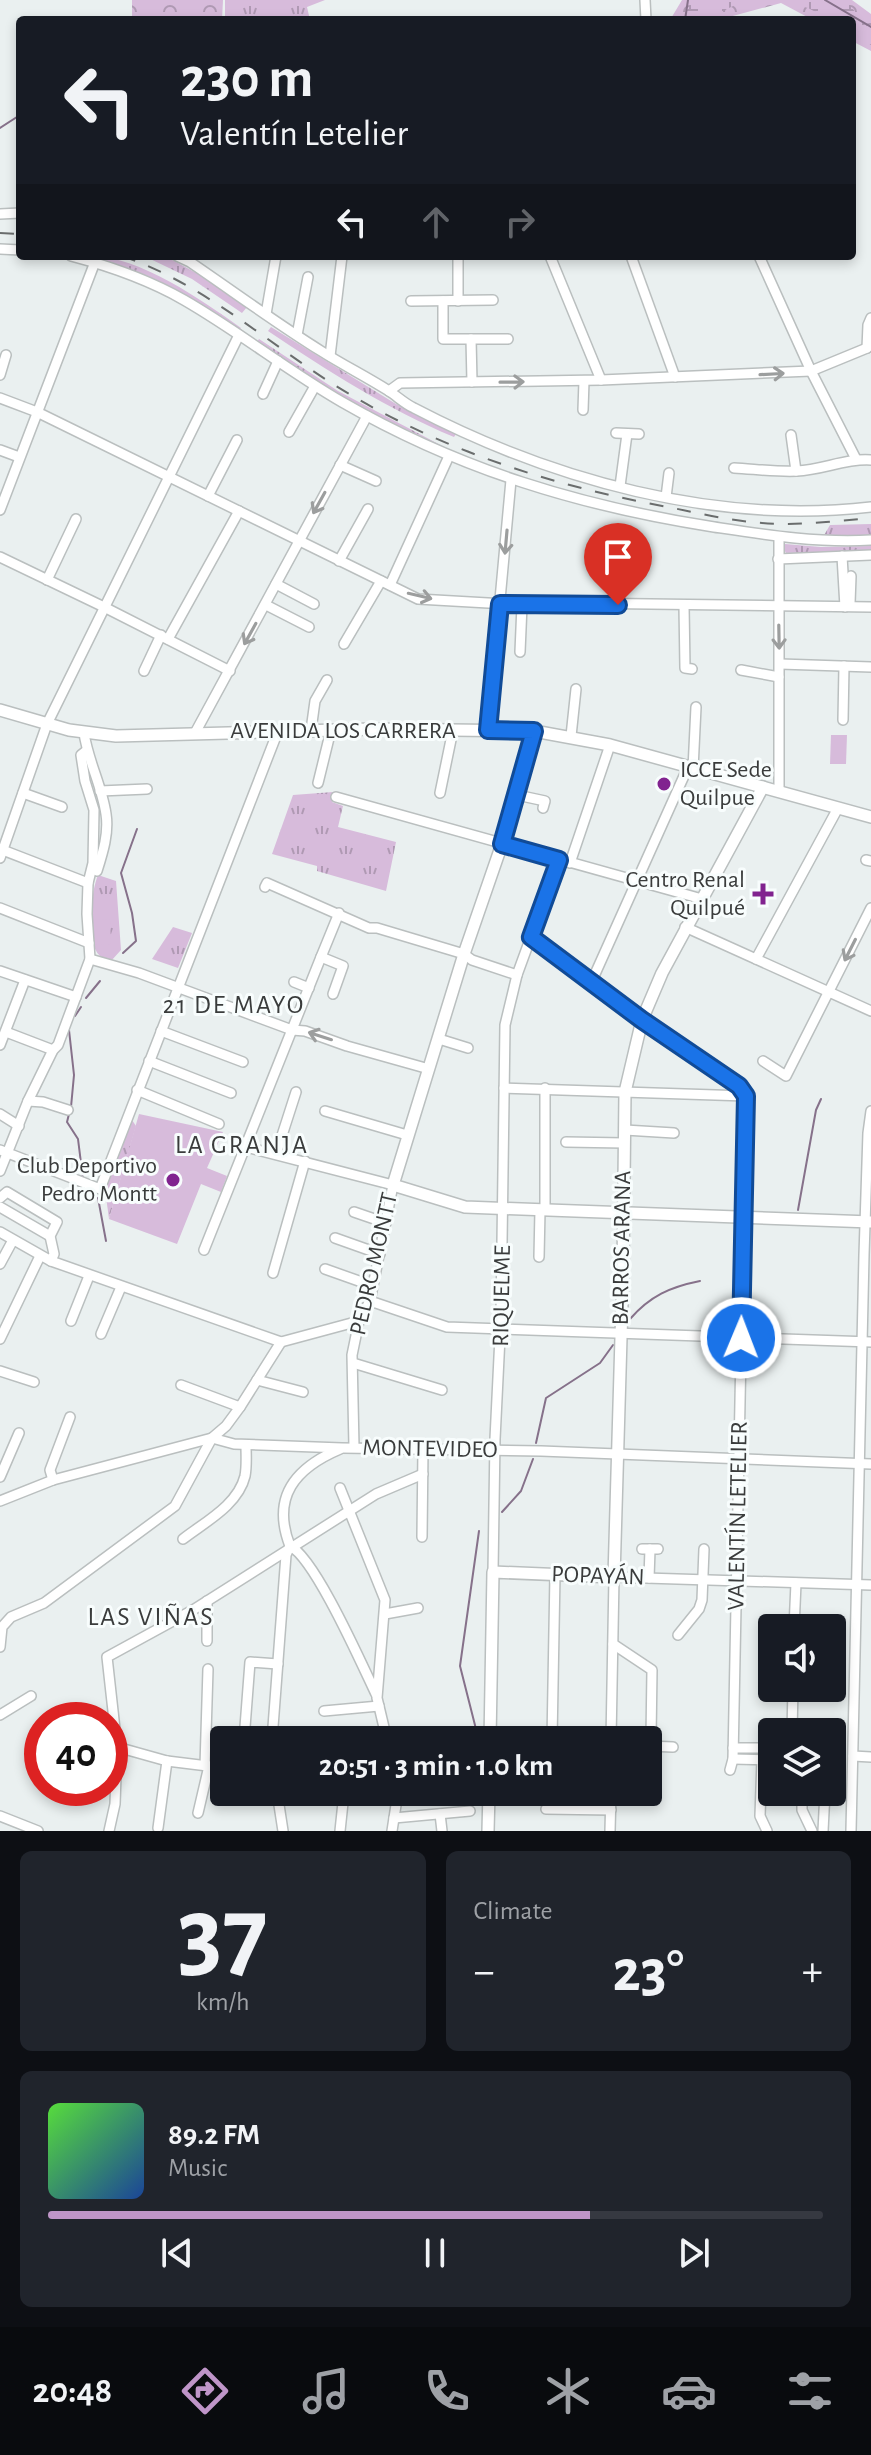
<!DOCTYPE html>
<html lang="en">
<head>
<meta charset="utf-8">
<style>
	:root { --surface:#171b24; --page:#20242c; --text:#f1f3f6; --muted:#9ea1a6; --line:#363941; --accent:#bf95c8 }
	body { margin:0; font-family:"Alegreya Sans",sans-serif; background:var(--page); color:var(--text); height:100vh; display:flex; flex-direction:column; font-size:30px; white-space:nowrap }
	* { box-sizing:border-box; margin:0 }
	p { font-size:26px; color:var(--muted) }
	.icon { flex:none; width:44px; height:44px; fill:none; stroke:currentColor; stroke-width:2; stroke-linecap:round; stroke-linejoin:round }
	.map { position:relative; height:1831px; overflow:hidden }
	.panel { display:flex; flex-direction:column; gap:20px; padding:20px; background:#0d0f14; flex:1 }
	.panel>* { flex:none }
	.top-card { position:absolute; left:16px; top:16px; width:840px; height:244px; border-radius:8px; box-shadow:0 4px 12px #0003; background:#171b24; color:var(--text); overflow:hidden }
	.controls { position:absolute; left:758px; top:1614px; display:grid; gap:16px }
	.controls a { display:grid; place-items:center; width:88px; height:88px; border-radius:8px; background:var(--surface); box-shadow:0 4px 12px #0003; font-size:40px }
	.speed { position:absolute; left:24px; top:1702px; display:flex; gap:16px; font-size:40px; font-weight:700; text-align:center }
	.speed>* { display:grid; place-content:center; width:104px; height:104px; border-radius:50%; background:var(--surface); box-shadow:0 4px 12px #0003; line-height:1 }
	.speed .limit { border:12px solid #d22; background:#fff; color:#111 }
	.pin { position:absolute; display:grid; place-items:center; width:68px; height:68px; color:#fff; margin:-82px -34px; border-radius:50% 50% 50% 0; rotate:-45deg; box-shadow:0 0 8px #0007 }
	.pin .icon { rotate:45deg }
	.me { position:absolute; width:88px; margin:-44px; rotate:1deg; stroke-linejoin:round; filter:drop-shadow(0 0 6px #0008) }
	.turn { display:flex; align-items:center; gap:28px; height:168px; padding:0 32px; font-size:36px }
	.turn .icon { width:104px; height:104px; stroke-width:2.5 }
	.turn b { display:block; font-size:56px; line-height:68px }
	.lanes { display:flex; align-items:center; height:76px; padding:0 32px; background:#0003; justify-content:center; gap:40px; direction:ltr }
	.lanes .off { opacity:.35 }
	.big { font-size:60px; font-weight:600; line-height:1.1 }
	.panel .card { flex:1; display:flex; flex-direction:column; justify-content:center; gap:12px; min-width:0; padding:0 28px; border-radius:12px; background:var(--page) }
	.panel .dial { align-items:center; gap:0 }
	.dial b { font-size:104px; line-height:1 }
	.song { display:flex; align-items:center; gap:24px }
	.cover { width:96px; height:96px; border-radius:12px; background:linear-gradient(135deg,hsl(110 70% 55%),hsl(220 70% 35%)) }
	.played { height:8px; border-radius:4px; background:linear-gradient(90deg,var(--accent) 70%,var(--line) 70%) }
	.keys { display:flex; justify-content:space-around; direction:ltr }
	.heat { display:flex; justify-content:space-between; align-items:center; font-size:44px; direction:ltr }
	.panel .tiles { flex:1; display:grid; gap:20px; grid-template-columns:1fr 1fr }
	.card:last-child { grid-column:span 2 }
	.trip { position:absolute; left:210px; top:1726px; width:452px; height:80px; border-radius:8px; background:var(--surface); box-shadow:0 4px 12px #0003; font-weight:600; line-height:80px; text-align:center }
	.tab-bar { display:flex; height:128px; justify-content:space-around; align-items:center; background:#090b0e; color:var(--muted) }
	.tab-bar .icon { width:56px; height:56px }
	.tab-bar .on { color:var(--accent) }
	.tab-bar b { font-size:36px; color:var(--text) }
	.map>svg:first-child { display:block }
</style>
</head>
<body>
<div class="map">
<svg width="871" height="1831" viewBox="0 0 871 1831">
	<defs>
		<pattern id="grass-tufts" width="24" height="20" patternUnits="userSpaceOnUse" patternTransform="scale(2)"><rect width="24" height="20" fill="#d7bbdb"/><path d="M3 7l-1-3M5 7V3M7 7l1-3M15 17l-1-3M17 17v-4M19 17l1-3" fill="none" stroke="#af99b3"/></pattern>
		<pattern id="forest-crowns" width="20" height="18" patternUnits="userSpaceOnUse" patternTransform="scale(2)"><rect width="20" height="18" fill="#d7bbdb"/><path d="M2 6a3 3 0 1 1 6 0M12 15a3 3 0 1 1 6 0" fill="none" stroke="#af99b3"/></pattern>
		<pattern id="wetland-marsh" width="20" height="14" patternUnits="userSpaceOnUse" patternTransform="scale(2)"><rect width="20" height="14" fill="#d7bbdb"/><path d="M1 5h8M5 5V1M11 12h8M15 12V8" fill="none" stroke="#af99b3"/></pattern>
	</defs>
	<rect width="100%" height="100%" fill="#eaf0f0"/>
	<g fill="url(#grass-tufts)">
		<path d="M225,0H325L307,7L310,20H225Z"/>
		<path d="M91,256C139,256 202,300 241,328L240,330C193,298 145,274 91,256Z"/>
		<path d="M144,256H165L198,274L247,307L242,313L192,279Z"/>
		<path d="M271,327L396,404L456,434L454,437C387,409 328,371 268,331Z"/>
		<path d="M259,339L338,391L448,449L373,414L305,374L257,342Z"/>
		<path d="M871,524V535L823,537L830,525Z"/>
		<path d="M785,544L821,547L871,546V551L786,553L782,546Z"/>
		<path d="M333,792L332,802L343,806L338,827L396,842L386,891L317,871V866L272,854L293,795Z"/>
		<path d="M98,875L116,881L121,950L111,961C107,959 103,958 100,956C85,942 91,892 98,875Z"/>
		<path d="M173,927L192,933L178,968L152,959Z"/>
		<path d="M132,1120L136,1126L109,1219L105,1189Z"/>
	</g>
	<g fill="url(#forest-crowns)">
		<path d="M132,0H223L222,20H132Z"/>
		<path d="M682,0H852L871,14V51L852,41V20H813L781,3L718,20H670Z"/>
	</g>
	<g fill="url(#wetland-marsh)">
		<path d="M695,0H745L705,20H679Z"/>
		<path d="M779,0C796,0 838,0 849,5C858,13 861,24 871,29V45L852,32V20H831L808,8Z"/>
	</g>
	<g fill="#d7bbdb">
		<path d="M831,735H847L846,764H830Z"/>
		<path d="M110,919L111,944L94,945L92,920Z"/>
		<path d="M139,1114L223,1132L207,1168L227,1176L221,1192L201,1184L177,1244L109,1219Z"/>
	</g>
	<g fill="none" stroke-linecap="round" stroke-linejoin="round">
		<g stroke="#86718a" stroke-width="2">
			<path d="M825,0L871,27"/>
			<path d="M685,20L688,0"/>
			<path d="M0,128L20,115"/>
			<path d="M123,953L136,941L132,913L121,873L137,829"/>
			<path d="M86,998L100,981"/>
			<path d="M75,1016L81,1007"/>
			<path d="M69,1030L74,1075L71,1107"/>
			<path d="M69,1114L67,1122L78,1139L83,1179"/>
			<path d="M98,1198L106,1241"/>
			<path d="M798,1210L816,1110L821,1099"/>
			<path d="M630,1319C650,1296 670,1287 700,1281"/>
			<path d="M536,1443L546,1398L600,1363L613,1345"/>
			<path d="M502,1512L521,1491L533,1459"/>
			<path d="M478,1737L460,1666L479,1531"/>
		</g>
		<defs>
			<g id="minor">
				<path d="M645,0L646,20"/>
				<path d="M0,214L20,213"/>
				<path d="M0,249L20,250"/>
				<path d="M71,256C109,266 149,280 184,300C238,331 288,371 342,402C460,470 580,506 714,527C767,535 817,543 871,540"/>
				<path d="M177,256L190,262C234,292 276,323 321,351C343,365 367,377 389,391C398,397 405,404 414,408C552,480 715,525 871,507"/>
				<path d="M550,256L601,380"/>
				<path d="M631,256L675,377"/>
				<path d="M759,256L811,371L856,459"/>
				<path d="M411,301L493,300"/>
				<path d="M443,301V339H508"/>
				<path d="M458,301V256"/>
				<path d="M266,314L276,256"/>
				<path d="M297,335L308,277"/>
				<path d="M471,339L472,382"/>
				<path d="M867,348L868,325L871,318"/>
				<path d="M330,356L342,256"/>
				<path d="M0,375L6,355"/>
				<path d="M389,391L400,383L601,380L811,371L867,348"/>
				<path d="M263,394L278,361"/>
				<path d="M0,398L37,412L418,599L522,605L574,603L871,607"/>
				<path d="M583,410L584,381"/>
				<path d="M289,432L315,386"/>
				<path d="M616,433L639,434"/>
				<path d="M791,435L796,471"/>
				<path d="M0,450L19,457"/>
				<path d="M340,465L376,481"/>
				<path d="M734,468C754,469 776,472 797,471C822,470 847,458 871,460"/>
				<path d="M620,486L627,434"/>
				<path d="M208,496L237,440"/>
				<path d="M666,497L669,473"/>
				<path d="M0,510L95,262"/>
				<path d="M779,537V792"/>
				<path d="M842,556L845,607"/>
				<path d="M0,557L104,607L230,671"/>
				<path d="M778,559L871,555"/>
				<path d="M339,561L368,509"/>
				<path d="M47,580L76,519"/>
				<path d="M276,584L314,604"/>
				<path d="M390,585L449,456"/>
				<path d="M850,603L851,576"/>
				<path d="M266,605L309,627"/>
				<path d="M684,606L685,668L692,669"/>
				<path d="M168,639L239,511"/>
				<path d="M344,644L381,581"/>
				<path d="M520,652L522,605"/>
				<path d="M780,664L871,667"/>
				<path d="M741,670L779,677"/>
				<path d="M144,671L161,635"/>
				<path d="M843,720L844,666"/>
				<path d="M311,730L315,701L327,680"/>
				<path d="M488,730L511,480"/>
				<path d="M84,733C88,761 102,786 106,814C109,833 103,852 97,871"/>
				<path d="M195,733L367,416"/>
				<path d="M571,736L576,689"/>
				<path d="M693,769L696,707"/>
				<path d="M318,783L331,730"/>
				<path d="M100,791L147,789"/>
				<path d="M23,793L62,807"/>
				<path d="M440,793L453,730"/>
				<path d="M517,795L545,801L543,808"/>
				<path d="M336,797L702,899"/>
				<path d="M0,849L88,883"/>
				<path d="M0,858L47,724L239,335"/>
				<path d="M866,860L871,861"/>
				<path d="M570,863L610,745"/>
				<path d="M265,887L267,883L369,928H377L464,954L472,960L517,975"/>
				<path d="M0,908L89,943"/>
				<path d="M685,927L871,1011"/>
				<path d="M531,937L642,1020L739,1086L746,1096L733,1759L730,1770"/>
				<path d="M90,959L139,973L292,1030L305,1031L347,1046L429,1069"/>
				<path d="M756,959L838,808"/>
				<path d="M0,971L76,997"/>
				<path d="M294,982L309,988"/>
				<path d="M591,983L688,767"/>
				<path d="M333,994L343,966L321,957L339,913"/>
				<path d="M161,1031L243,1062"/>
				<path d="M6,1032L53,1050"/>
				<path d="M439,1039L468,1048"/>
				<path d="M0,1045L25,980"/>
				<path d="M149,1061L231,1093"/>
				<path d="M763,1061L786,1076L871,908"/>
				<path d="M504,1088L746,1096"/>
				<path d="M545,1088V1210"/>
				<path d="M137,1090L219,1124"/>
				<path d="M28,1101L43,1102L68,1110"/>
				<path d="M325,1111L407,1135"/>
				<path d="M0,1114L19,1126"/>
				<path d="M625,1130L674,1133"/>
				<path d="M566,1142L624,1143"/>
				<path d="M246,1147L393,1185L370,1301L359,1321L352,1355L354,1447"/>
				<path d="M0,1150L100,1189L278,731"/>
				<path d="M276,1154L296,1092"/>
				<path d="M0,1171L28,1101L53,1050L58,1045L90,959L87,914L88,883L93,863L94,810L85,781L81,755L86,751"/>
				<path d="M0,1198L7,1192L57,1222L50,1236L54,1254L51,1261"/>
				<path d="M0,1207L50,1236"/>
				<path d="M354,1212L386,1223"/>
				<path d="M0,1232L51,1261L281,1342L359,1321"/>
				<path d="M335,1238L380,1254"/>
				<path d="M204,1250L321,957"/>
				<path d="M539,1257L540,1210"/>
				<path d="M0,1264L13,1240"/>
				<path d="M325,1269L373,1286"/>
				<path d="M273,1273L305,1161"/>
				<path d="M370,1301L447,1327L871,1342"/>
				<path d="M71,1321L89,1276"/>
				<path d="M101,1334L121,1287"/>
				<path d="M0,1339L40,1256"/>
				<path d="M353,1363L442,1390"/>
				<path d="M0,1371L34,1382"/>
				<path d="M257,1380L303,1392"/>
				<path d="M181,1385L240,1407"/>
				<path d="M0,1477L19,1433"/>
				<path d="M53,1480L50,1470L70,1417"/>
				<path d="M340,1488L385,1600L377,1698L387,1740"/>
				<path d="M0,1501L53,1480L212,1438L234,1444L342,1448L541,1451L871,1464"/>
				<path d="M422,1537L423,1449"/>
				<path d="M183,1539C205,1522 238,1505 245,1476C247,1466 246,1455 246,1445"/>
				<path d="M290,1546C315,1558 362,1665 376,1694"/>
				<path d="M642,1549H658"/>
				<path d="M493,1572L495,1439L501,1316L505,1025L517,975L559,860"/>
				<path d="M649,1578L650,1549"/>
				<path d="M207,1601V1641"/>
				<path d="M385,1614L418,1608"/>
				<path d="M794,1628L796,1583"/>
				<path d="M678,1635L699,1609L702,1600L704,1549"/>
				<path d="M613,1644L652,1670L651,1738"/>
				<path d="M0,1647L2,1627L11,1617L44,1603L175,1506L212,1438L226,1426L240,1407L281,1342"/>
				<path d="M324,1711L379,1706"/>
				<path d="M0,1715L31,1696"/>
				<path d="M792,1732L793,1688"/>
				<path d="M244,1740L250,1662L278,1664"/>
				<path d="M272,1740L286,1555L290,1546C271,1497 295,1468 340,1449"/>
				<path d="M552,1740L555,1574"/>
				<path d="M611,1740L614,1577L871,1585"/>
				<path d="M648,1746L673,1747"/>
				<path d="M117,1747L167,1761L224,1768"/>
				<path d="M733,1748H772"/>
				<path d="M853,1756L871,1757"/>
				<path d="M733,1759L772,1760"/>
				<path d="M762,1760L760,1816L767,1831"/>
				<path d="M205,1766L208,1669"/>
				<path d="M277,1792L283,1831"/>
				<path d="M802,1792V1810L812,1831"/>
				<path d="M278,1796L382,1792"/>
				<path d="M546,1809L611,1810"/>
				<path d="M198,1813L209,1766"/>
				<path d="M440,1814L442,1831"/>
				<path d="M0,1816L38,1831"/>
				<path d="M394,1818L470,1811"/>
				<path d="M158,1828L167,1761"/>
				<path d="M109,1831L115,1804L117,1747L107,1657L193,1610L376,1494L423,1474"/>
				<path d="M340,1831L344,1793"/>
				<path d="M392,1831L396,1805L395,1792"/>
				<path d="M610,1831L611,1792"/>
				<path d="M823,1831L825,1792"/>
				<path d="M851,1831L864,1255L868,1133L871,1111"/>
			</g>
			<g id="major">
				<path d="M0,710L69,730L116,736L372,729L534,731L610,745L871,817"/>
				<path d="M534,731L502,844L464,954L393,1185L465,1207L871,1222"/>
				<path d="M490,1740L493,1572L614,1577L623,1269L625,1092L642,1020L662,973L763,787"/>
				<path d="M488,1831L489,1792"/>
			</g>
		</defs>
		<use href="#minor" stroke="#babfbf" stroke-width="12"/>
		<use href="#major" stroke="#babfbf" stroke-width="14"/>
		<use href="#minor" stroke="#fff" stroke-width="9"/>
		<use href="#major" stroke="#fff" stroke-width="11"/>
		<g stroke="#6a6d6d" stroke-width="2" stroke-dasharray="14 14" stroke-linecap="butt">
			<path d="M0,233L20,234"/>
			<path d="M122,256C199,282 261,337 328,381C433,448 551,486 673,508C702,514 732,521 762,523C798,526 835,521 871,518"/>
		</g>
	</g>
	<defs><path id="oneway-shaft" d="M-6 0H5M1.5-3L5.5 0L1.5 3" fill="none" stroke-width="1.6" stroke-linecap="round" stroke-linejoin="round" transform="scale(2)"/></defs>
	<g stroke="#9c9e9e">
		<use href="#oneway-shaft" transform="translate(772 374) rotate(-3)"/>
		<use href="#oneway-shaft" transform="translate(512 382) rotate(-1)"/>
		<use href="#oneway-shaft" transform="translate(319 503) rotate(119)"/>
		<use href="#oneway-shaft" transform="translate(506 542) rotate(95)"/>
		<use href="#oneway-shaft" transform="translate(420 596) rotate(13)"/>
		<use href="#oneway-shaft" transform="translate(250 634) rotate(119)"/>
		<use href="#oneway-shaft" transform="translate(779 637) rotate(89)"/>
		<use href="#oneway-shaft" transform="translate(850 950) rotate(117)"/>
		<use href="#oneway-shaft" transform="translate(320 1036) rotate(-162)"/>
	</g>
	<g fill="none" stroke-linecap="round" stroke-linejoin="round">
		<defs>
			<path id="route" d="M618,605L500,604L488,730L534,731L502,844L559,860L531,937L642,1020L739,1086L746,1096L741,1338"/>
		</defs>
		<use href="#route" stroke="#114b97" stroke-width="20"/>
		<use href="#route" stroke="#1a73e8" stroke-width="14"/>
	</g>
	<g fill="#81238f" stroke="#f8fdfd" stroke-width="3">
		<circle cx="664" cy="784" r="8"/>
		<path d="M759 882h8v8h8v8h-8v8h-8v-8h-8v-8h8z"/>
		<circle cx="173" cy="1180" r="8"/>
	</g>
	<g text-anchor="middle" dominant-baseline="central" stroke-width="6" stroke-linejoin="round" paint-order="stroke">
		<g font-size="24" fill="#3a3c3c" stroke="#f8fdfd">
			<text x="343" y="731">AVENIDA LOS CARRERA</text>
			<text transform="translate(622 1248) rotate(-89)">BARROS ARANA</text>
			<text transform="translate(374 1264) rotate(-77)">PEDRO MONTT</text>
			<text transform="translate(502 1296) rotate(-89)">RIQUELME</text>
			<text transform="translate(430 1449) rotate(1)">MONTEVIDEO</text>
			<text transform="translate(738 1516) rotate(-89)">VALENTÍN LETELIER</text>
			<text transform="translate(598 1576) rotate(2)">POPAYÁN</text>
		</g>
		<g font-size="24" fill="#3a3c3c" stroke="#f8fdfd" text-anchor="end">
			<text x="680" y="770" text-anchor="start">ICCE Sede<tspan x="680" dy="28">Quilpue</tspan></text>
			<text x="745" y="880">Centro Renal<tspan x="745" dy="28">Quilpué</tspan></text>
			<text x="157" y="1166">Club Deportivo<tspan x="157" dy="28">Pedro Montt</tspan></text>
		</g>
		<g font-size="26" letter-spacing="2" fill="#3a3c3c" stroke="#f8fdfd">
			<text x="234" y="1005">21 DE MAYO</text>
			<text x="242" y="1145">LA GRANJA</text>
			<text x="151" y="1617">LAS VIÑAS</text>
		</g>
	</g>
</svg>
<div class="controls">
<a><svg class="icon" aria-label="sound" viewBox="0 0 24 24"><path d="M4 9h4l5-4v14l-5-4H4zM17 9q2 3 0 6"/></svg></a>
<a><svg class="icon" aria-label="layers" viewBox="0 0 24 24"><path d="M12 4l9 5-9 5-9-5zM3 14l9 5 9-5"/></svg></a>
</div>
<div class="speed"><div class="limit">40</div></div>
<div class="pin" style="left:618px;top:605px;background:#d93025"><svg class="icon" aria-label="arrive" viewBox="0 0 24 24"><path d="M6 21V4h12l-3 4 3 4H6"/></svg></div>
<svg class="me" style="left:741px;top:1338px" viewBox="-20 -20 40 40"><circle r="17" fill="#1a73e8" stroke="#fff" stroke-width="3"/><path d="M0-11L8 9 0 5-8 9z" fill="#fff"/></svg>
<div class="trip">20:51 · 3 min · 1.0 km</div>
<div class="top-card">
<div class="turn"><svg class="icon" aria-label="left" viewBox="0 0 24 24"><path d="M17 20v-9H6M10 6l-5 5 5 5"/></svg><div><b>230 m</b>Valentín Letelier</div></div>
<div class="lanes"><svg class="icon" aria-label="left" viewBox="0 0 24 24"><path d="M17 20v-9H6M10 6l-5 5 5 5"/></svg><svg class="icon off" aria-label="ahead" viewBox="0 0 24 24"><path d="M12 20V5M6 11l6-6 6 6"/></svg><svg class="icon off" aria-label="right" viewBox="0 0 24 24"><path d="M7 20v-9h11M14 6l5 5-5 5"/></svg></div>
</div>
</div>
<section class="panel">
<div class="tiles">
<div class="card dial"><b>37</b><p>km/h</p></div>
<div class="card"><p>Climate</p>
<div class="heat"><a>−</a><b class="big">23°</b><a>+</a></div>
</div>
<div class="card">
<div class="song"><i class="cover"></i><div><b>89.2 FM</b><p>Music</p></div></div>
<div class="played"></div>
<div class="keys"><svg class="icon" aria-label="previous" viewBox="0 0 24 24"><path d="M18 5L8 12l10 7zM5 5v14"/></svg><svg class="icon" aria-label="pause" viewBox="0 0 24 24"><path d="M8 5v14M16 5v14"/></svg><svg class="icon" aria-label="next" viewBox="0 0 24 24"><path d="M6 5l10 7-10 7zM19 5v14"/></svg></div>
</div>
</div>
</section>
<nav class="tab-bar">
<b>20:48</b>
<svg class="icon on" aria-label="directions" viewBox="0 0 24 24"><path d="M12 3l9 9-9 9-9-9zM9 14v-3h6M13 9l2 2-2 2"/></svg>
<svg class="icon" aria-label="music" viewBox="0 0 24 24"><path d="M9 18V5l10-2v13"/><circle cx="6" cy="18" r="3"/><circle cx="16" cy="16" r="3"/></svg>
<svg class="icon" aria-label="phone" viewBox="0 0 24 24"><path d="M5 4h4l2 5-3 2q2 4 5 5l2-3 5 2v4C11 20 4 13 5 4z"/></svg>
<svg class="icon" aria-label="climate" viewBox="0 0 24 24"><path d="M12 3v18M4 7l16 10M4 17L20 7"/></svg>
<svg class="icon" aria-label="car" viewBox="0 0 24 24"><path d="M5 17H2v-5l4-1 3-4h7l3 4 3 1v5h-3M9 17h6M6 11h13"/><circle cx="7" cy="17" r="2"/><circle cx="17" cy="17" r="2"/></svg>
<svg class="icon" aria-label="filters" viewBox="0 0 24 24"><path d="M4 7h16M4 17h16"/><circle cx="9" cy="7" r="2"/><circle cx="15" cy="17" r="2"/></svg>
</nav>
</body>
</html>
